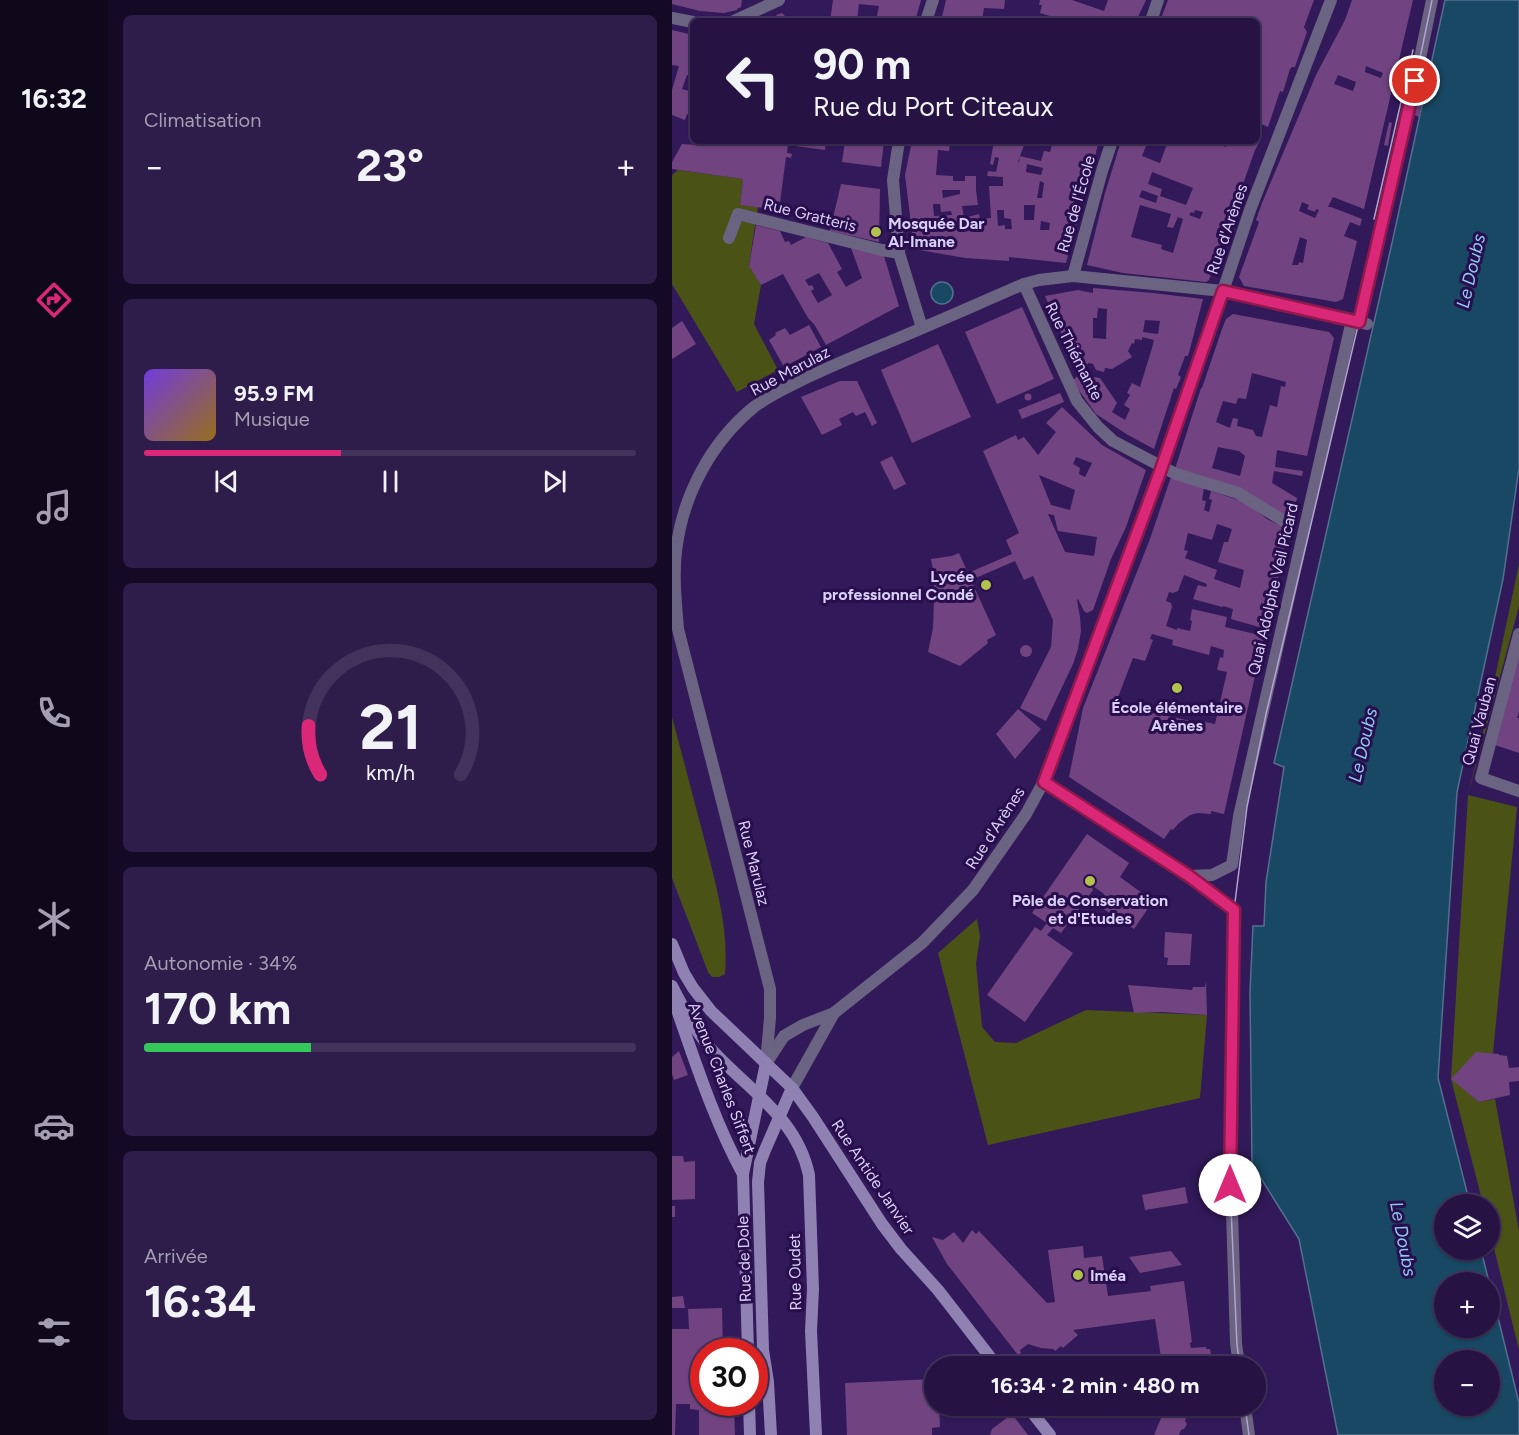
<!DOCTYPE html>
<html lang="fr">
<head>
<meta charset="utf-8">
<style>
	:root { --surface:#261343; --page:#2e1c4a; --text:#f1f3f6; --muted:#a49eb2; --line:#42325c; --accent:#db2777 }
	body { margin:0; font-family:Figtree,sans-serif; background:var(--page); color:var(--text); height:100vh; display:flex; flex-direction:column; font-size:22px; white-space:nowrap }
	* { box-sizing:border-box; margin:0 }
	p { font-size:20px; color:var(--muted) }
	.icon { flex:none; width:33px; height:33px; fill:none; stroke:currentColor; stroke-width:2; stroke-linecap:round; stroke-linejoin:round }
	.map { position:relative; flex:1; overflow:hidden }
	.panel { display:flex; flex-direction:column; gap:15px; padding:15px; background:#150a25; width:564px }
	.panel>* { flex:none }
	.guide { position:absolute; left:18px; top:18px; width:570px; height:126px; border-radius:9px; box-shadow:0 2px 4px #0004,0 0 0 2px var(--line); background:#261343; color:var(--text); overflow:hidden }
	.buttons { position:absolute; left:762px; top:1194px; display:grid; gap:12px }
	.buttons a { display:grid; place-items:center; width:66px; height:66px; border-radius:50%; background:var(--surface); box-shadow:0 2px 4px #0004,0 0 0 2px var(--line); font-size:30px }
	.speed { position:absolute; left:18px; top:1338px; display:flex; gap:12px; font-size:30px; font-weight:700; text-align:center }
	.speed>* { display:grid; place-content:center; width:78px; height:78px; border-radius:50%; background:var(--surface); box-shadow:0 2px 4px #0004,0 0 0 2px var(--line); line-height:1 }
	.speed .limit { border:9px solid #d22; background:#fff; color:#111 }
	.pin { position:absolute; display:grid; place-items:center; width:51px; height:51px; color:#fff; margin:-26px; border:3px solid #fff; border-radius:50%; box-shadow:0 2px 6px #0007 }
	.me { position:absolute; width:66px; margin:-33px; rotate:0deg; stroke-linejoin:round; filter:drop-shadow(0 0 4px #0008) }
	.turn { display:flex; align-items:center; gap:21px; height:126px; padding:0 24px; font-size:27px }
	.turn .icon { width:78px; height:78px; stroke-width:2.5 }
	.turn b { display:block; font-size:42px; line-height:51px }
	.big { font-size:45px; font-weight:700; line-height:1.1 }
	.panel .widget { flex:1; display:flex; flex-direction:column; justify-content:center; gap:9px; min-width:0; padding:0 21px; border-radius:9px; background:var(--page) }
	.panel .dial { align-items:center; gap:0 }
	.dial svg { height:156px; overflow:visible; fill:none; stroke:var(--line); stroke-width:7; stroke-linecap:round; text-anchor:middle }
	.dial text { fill:var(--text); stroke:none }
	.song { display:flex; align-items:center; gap:18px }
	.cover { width:72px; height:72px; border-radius:9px; background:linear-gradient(135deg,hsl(260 70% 55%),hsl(40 70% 35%)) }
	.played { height:6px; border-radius:3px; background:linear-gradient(90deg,var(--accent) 40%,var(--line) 40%) }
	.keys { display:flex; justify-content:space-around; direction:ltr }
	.heat { display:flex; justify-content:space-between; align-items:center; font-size:33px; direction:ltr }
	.charge { height:9px; border-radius:4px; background:linear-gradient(90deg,#34c759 34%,var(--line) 0) }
	.trip { position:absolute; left:252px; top:1356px; width:342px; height:60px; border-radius:30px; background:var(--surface); box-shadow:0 2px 4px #0004,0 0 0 2px var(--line); font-weight:700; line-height:60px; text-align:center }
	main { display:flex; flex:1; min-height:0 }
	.tabs { display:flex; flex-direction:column; width:108px; justify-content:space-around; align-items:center; background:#0f081b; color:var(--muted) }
	.tabs .icon { width:42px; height:42px }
	.tabs .on { color:var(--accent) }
	.tabs b { font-size:27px; color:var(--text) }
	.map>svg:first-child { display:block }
</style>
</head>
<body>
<main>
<nav class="tabs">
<b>16:32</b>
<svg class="icon on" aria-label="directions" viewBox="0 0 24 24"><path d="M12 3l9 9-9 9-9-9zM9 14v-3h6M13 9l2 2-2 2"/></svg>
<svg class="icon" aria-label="music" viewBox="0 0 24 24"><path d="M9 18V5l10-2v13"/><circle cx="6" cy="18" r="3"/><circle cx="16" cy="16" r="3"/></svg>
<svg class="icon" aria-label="phone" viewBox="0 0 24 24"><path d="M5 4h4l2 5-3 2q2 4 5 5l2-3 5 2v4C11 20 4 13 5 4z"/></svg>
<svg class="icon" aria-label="climate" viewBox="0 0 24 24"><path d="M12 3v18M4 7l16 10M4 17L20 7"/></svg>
<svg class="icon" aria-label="car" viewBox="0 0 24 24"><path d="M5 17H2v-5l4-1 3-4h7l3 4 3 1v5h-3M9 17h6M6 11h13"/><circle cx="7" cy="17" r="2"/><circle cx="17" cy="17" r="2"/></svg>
<svg class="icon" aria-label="filters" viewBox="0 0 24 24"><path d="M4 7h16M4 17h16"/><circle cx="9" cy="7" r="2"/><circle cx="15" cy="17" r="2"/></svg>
</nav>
<section class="panel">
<div class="widget"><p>Climatisation</p>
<div class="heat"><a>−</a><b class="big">23°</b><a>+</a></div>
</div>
<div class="widget">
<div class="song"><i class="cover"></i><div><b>95.9 FM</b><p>Musique</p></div></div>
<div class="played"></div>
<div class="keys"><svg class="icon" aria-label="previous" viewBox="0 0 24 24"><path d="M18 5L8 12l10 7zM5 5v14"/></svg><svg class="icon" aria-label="pause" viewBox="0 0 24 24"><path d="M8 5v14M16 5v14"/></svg><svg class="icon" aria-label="next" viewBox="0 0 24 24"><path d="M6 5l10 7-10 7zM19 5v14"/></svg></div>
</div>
<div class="widget dial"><svg viewBox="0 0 100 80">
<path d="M14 69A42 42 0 1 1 86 69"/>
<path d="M14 69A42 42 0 0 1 8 44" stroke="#db2777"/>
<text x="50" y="56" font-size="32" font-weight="700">21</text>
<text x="50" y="72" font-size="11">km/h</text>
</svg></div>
<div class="widget"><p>Autonomie · 34%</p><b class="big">170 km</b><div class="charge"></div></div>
<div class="widget"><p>Arrivée</p><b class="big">16:34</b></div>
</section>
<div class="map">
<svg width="847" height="1435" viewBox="0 0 847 1435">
	<rect width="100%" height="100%" fill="#321959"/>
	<g fill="#4a5315">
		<path d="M6,170L71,179L68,205L86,207L77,265L89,285L82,324L106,370L65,392L0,284V175Z"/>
		<path d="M847,564V606L796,795L845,807L821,1053H804L780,1079L807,1102L823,1099L847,1231V1350L818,1232V1204H811L779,1079L796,795L816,711Z"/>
		<path d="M0,717C11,758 22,800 33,842C44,885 57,929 53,974L47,977H40L36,972L0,878Z"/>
		<path d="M305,919L308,936L304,964L310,1027L323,1042L344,1043L414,1010L535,1015L528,1098L316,1145L266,953Z"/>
	</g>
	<g fill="#184863" stroke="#52718f" stroke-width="1.5" fill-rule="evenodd">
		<path d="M773,0H847V468L831,579L785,792L766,1078L798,1204H772V1250H809L817,1282H772V1328H818V1285L847,1403V1435H666L627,1239L580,1164L578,992L581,926H592L594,882L612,767L602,763L720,243ZM772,1360H818V1406H772Z"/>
		<circle cx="270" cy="293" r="11"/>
	</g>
	<g fill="#714481" fill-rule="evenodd">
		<path d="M0,0H70L69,7L65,9V10L52,13L28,11L0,4Z"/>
		<path d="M161,0H249L243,21H204L207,6L187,4L185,21H158Z"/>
		<path d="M274,0H333L332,9L312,8L310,21H269Z"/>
		<path d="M368,0H400L432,11L436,0H474L464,21H395L368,13L370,5H367Z"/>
		<path d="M496,0H642L632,27L635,32L623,67H620L618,69L611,92L608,91L596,127L585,122V21H488Z"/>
		<path d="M680,0H741L692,209L661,197L656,207H659L690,219L688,226L678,222L672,236L685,241L671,299L664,302L572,286L567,277L587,222L584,220L590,203L644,75L673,20ZM694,66L711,73L709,78L693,72ZM666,75L684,82L681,91L662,84ZM630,202L637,205L635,209L643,212L644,209L647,210L643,218L627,211ZM628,237L635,240L631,263L627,262L626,265H620Z"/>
		<path d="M110,13L116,19L113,21H110L104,15Z"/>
		<path d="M0,30L21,35V76L15,75L10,89L21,92V116L15,114L13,120L0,115V90L7,66L0,65Z"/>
		<path d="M748,87L752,89L747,117L743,115Z"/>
		<path d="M717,122L720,123L716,146L712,145Z"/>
		<path d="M586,132L588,141L583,150L537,280L534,282L451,273L415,265L433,193L449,141H476L470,156L488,163L496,141H539L554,147L556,141H585V133ZM480,172L521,188L514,205L488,196L490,189L476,184ZM470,190L486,196L484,203L467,197ZM468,205L499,214L495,227L501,228L506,217L511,219L501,253L489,249L490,245L459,237ZM523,210L531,212L528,219L517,215L519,212L522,213Z"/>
		<path d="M25,141H154L153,150L116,145L115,153L120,154L119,158L114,157L107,210L68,205L71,179L0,169V162L10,144L24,145Z"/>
		<path d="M173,141H212L209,167L170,162Z"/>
		<path d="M240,141H267L278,143L277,151L266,150L264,175L281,176V181H293V176H304V190L306,205L290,206L292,218L307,214L308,219L319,218L317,186H331V177L315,176L316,171L324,172L327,158L323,157L321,165L318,164L322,141H358L357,146L352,145L346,162H347L348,156L369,161L372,151L378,152L381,141H427L394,263L337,257V261L293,258L242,249L233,175ZM355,164L371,168L369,175L354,172ZM368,181L372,183L370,198H365ZM270,190H288V194L271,198ZM261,204H268L269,212L279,211L280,215L262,216ZM352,205H363L362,220H352ZM325,210H332V218L339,219L340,229H333V225L326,226ZM369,221L378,223L377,230H368Z"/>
		<path d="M169,184L208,189L207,242L158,231Z"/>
		<path d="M84,225L108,231L113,242L117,241L119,245L134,237L156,243L170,269L165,272L174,287L190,278L179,248L212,256L227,306L154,345L142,324L136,318L111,274L89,285L77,266ZM147,273L160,295L146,303L139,291L142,289L140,285L137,286L133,280Z"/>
		<path d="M421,288L481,293L531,299L519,345L516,356H513L506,375L509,377L504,389L502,388L482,449L456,435L424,414L400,381L407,375L428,378L445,403L440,412L453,420L458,409L452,405L458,395L455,393L460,383L468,387L480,348L482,340L470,337V340L463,339L462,344L460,343L456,351L460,357L440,369L433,368L432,372L424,370L421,364L417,363L413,366L406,364L407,360L400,358L373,296L406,290L421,293ZM426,308L435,309L434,339L421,338V318H425ZM473,320L488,321L486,334L471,332Z"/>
		<path d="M350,307L382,379L325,404L293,332Z"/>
		<path d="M561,314L657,332L662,338L635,456L605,450L603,467L631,471L630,476L602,471L600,483L625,498L620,519L568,489L503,469L529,388H530L550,329L554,319ZM580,373L614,382L613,387L609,386L605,407L598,405L590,437L584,436L581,430L565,426L566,419L561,418L558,428L544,422L551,401L564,404L566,398L574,399ZM546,447L567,451L573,456L568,476L540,468Z"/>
		<path d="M10,321L24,344L0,359V328Z"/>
		<path d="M137,325L149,347L112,367L97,340L104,335L103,333L113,328L118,335Z"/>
		<path d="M266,344L299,417L240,443L209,370Z"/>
		<path d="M168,381H185L205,423L200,426L193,412L184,416L181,412L167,419L170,425L150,435L129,397Z"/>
		<path d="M388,393L392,402L350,419L346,410Z"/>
		<circle cx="356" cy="397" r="3.5"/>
		<path d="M390,407L430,445L474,470L454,527L439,559L421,610L415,613L412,611L406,599L405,600L408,617L409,631L406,649L401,664L374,721L348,708L379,647L381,620L361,576L352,580L343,561L299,580L324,635L315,640L316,643L288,666L256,652L261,628L262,599V575L259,559L280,556L287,553L296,573L340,554L334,540L347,533L311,451L344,435L346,440L352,437L366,455L384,432L374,423ZM404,457L420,463L413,477L407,474L408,468L401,464ZM367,475L403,490L398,510L379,505ZM376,514L382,515L386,531L425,537L422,556L393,552Z"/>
		<path d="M220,456L234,484L222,490L208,462Z"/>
		<path d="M499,477L532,488L530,500L534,501L532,510L537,512L540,500L537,499L539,491L575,503L595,519L617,530L594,629L559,619L561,609L551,606L550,607L521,599L526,585L534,587L535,584L512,575L506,591L501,593L497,592L494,601L499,603L500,607L494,626L505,630V628L518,631L520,621L518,620L520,609L555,617L553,627L592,636L552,814L539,811V814L526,813L518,815L507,823L501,830L499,829L492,839L397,777L411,708L478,539ZM545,524L560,529L556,542H552L546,562L572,570L568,588L542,579L545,570L513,558L516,551L512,550L516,533L540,540ZM480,634L501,640L500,645L537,655L539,646L552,650L551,658L548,657L545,670L555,672L543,724L533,722V724L443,705L461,658L473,661L481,640L478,639ZM484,721L501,724V729L482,725Z"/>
		<circle cx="354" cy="651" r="6"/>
		<path d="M847,655V712L845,718H847V753L820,744Z"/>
		<path d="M346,709L369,729L343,759L324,734Z"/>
		<path d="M415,834L457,863L448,877L481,901L462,929L427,906L432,898L431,897L432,894L421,886L420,888L421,890L389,933L381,928L375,935L401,953L353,1022L315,995L363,927L369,931L375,923L360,913Z"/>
		<path d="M493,932L520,934L518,965H495L496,958L492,957Z"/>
		<path d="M534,981L535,1015L490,1012L462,1013L456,985L520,990L521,987H533Z"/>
		<path d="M7,1051L16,1075L2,1080L0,1074V1057Z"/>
		<path d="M804,1052L827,1054V1055L835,1056L837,1068L847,1067V1081L837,1082L838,1095L807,1102L779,1079Z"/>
		<path d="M0,1156H11L12,1162L23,1161V1199L0,1200Z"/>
		<path d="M513,1187L516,1203L473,1210L470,1195Z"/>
		<rect x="0" y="1206" width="3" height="11"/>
		<path d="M300,1230L304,1234L307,1231L375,1303L383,1302L376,1250L411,1246L412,1258L430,1256L436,1296L479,1291L478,1286L512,1281L520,1342L518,1343L519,1348L534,1347V1349H538L541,1366H505L503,1356L489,1357L483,1319L401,1330L406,1335L391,1348L389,1346L383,1351L381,1349L369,1348L356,1344L348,1350L349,1353L346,1355L275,1264L260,1237L271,1240L282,1232L291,1243Z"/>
		<path d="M499,1251L510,1265L468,1273L457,1257Z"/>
		<path d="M11,1296L13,1308H0V1297Z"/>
		<path d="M50,1308L51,1352H32V1402H52L53,1407H62L63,1435H27V1410L18,1409V1404H4L3,1435H0V1329H17L16,1309Z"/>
		<path d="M262,1379V1406H267L268,1427L260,1428V1435H175L173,1383Z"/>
		<path d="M494,1406H519L513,1421L515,1424L512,1429L509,1430L507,1435H482Z"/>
		<path d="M340,1414L356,1435H318L320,1429Z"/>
	</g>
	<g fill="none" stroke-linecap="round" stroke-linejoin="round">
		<g stroke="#6b6382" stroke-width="12">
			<path d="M0,18L21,22"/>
			<path d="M62,21L107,0"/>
			<path d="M254,21L261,0"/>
			<path d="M479,21L486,0"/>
			<path d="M227,141L221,180L227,253L250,328"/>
			<path d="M57,238L66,214L210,250L227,253"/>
			<path d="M401,276L430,171L440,141"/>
			<path d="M352,284L405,401L426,427L441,441L504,474L566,493L612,521"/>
			<path d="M687,322L739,102L760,0"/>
			<path d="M847,634L809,778L847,791"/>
			<path d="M372,781L517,876L562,910L558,1145L564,1343L567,1366"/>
			<path d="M517,876L540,875L560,865L567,816L680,320"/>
			<path d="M97,1059L112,1036L131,1025L162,1013L250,943L301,890L354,814L372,781L487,472L551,291L578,210L659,0"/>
			<path d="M94,1063L98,1018V989L6,629C4,603 1,577 4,552C10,496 39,442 82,407C99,394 120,385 138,376C160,366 183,356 205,347C254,327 303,305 352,284L367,280L401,276L551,291L695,324"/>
			<path d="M120,1088L162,1013"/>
			<path d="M573,1406L577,1435"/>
		</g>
		<g stroke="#8f82b3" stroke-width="12">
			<path d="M0,944L12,973L21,988L39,1011L120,1088L141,1117L210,1224L229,1249L266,1290L325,1366"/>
			<path d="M0,986C11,1008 23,1031 39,1049C76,1090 125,1117 137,1175L141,1289L139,1331L144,1435"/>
			<path d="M3,1004C23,1061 42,1121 71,1174"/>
			<path d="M76,1352L71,1174L94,1063"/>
			<path d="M77,1402L78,1435"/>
			<path d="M355,1406L378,1435"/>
			<path d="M99,1435L96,1382L91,1350L86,1182L88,1163L93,1150L120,1088"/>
		</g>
		<g stroke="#b1a3d0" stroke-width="1.5">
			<path d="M702,219L741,50"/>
			<path d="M568,1366L565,1345L558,1185L562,910L575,807L594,714L739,102L760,0"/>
			<path d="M573,1406L577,1435"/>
		</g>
	</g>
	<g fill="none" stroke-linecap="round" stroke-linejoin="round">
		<defs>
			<path id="route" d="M558,1185L562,910L517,876L372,782L488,472L551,291L687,322L743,81"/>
		</defs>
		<use href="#route" stroke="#8e194d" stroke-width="15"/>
		<use href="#route" stroke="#db2777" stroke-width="10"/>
	</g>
	<g fill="#b2c34c" stroke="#280e4d" stroke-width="2">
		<circle cx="204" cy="232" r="6"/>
		<circle cx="314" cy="585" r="6"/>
		<circle cx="505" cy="688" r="6"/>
		<circle cx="418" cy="881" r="6"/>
		<circle cx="406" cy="1275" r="6"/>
	</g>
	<g text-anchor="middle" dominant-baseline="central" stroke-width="6" stroke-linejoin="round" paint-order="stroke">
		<g font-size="16" fill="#dad0f7" stroke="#280e4d">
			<text transform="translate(404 204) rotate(-74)">Rue de l'École</text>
			<text transform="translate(138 215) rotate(14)">Rue Gratteris</text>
			<text transform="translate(555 229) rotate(-71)">Rue d'Arènes</text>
			<text transform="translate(402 351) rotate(63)">Rue Thiémante</text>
			<text transform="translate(118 371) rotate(-28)">Rue Marulaz</text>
			<text transform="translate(601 589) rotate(-77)">Quai Adolphe Veil Picard</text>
			<text transform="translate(807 721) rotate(-75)">Quai Vauban</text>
			<text transform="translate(323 828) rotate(-57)">Rue d'Arènes</text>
			<text transform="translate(82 863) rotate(76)">Rue Marulaz</text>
			<text transform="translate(50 1078) rotate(69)">Avenue Charles Siffert</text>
			<text transform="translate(201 1177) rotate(56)">Rue Antide Janvier</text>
			<text transform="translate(72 1259) rotate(-92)">Rue de Dole</text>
			<text transform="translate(123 1272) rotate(-91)">Rue Oudet</text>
		</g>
		<g font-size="16" font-weight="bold" fill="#dad0f7" stroke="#280e4d" text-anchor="start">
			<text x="216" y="223">Mosquée Dar<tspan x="216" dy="18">Al-Imane</tspan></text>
			<text x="302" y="576" text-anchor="end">Lycée<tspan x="302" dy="18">professionnel Condé</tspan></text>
			<text x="505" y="707" text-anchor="middle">École élémentaire<tspan x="505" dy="18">Arènes</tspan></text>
			<text x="418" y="900" text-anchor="middle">Pôle de Conservation<tspan x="418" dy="18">et d'Etudes</tspan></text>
			<text x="418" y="1275">Iméa</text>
		</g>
		<g font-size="18" font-style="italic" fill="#8ccbf3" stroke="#280e4d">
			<text transform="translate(799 271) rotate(-77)">Le Doubs</text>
			<text transform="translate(691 745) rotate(-77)">Le Doubs</text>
			<text transform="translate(731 1239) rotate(79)">Le Doubs</text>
		</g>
	</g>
</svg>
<div class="buttons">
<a><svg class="icon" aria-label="layers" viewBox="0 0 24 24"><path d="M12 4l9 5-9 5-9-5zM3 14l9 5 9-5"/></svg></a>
<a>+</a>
<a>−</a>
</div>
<div class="speed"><div class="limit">30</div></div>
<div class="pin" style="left:743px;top:81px;background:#d93025"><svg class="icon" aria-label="arrive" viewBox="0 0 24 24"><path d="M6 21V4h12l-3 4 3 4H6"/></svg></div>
<svg class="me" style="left:558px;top:1185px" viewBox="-20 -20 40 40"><circle r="19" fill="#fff"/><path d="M0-13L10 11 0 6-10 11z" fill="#db2777"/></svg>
<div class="trip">16:34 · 2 min · 480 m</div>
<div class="guide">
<div class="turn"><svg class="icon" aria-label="left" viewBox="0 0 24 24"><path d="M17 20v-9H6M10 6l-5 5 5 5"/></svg><div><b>90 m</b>Rue du Port Citeaux</div></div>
</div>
</div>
</main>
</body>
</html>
